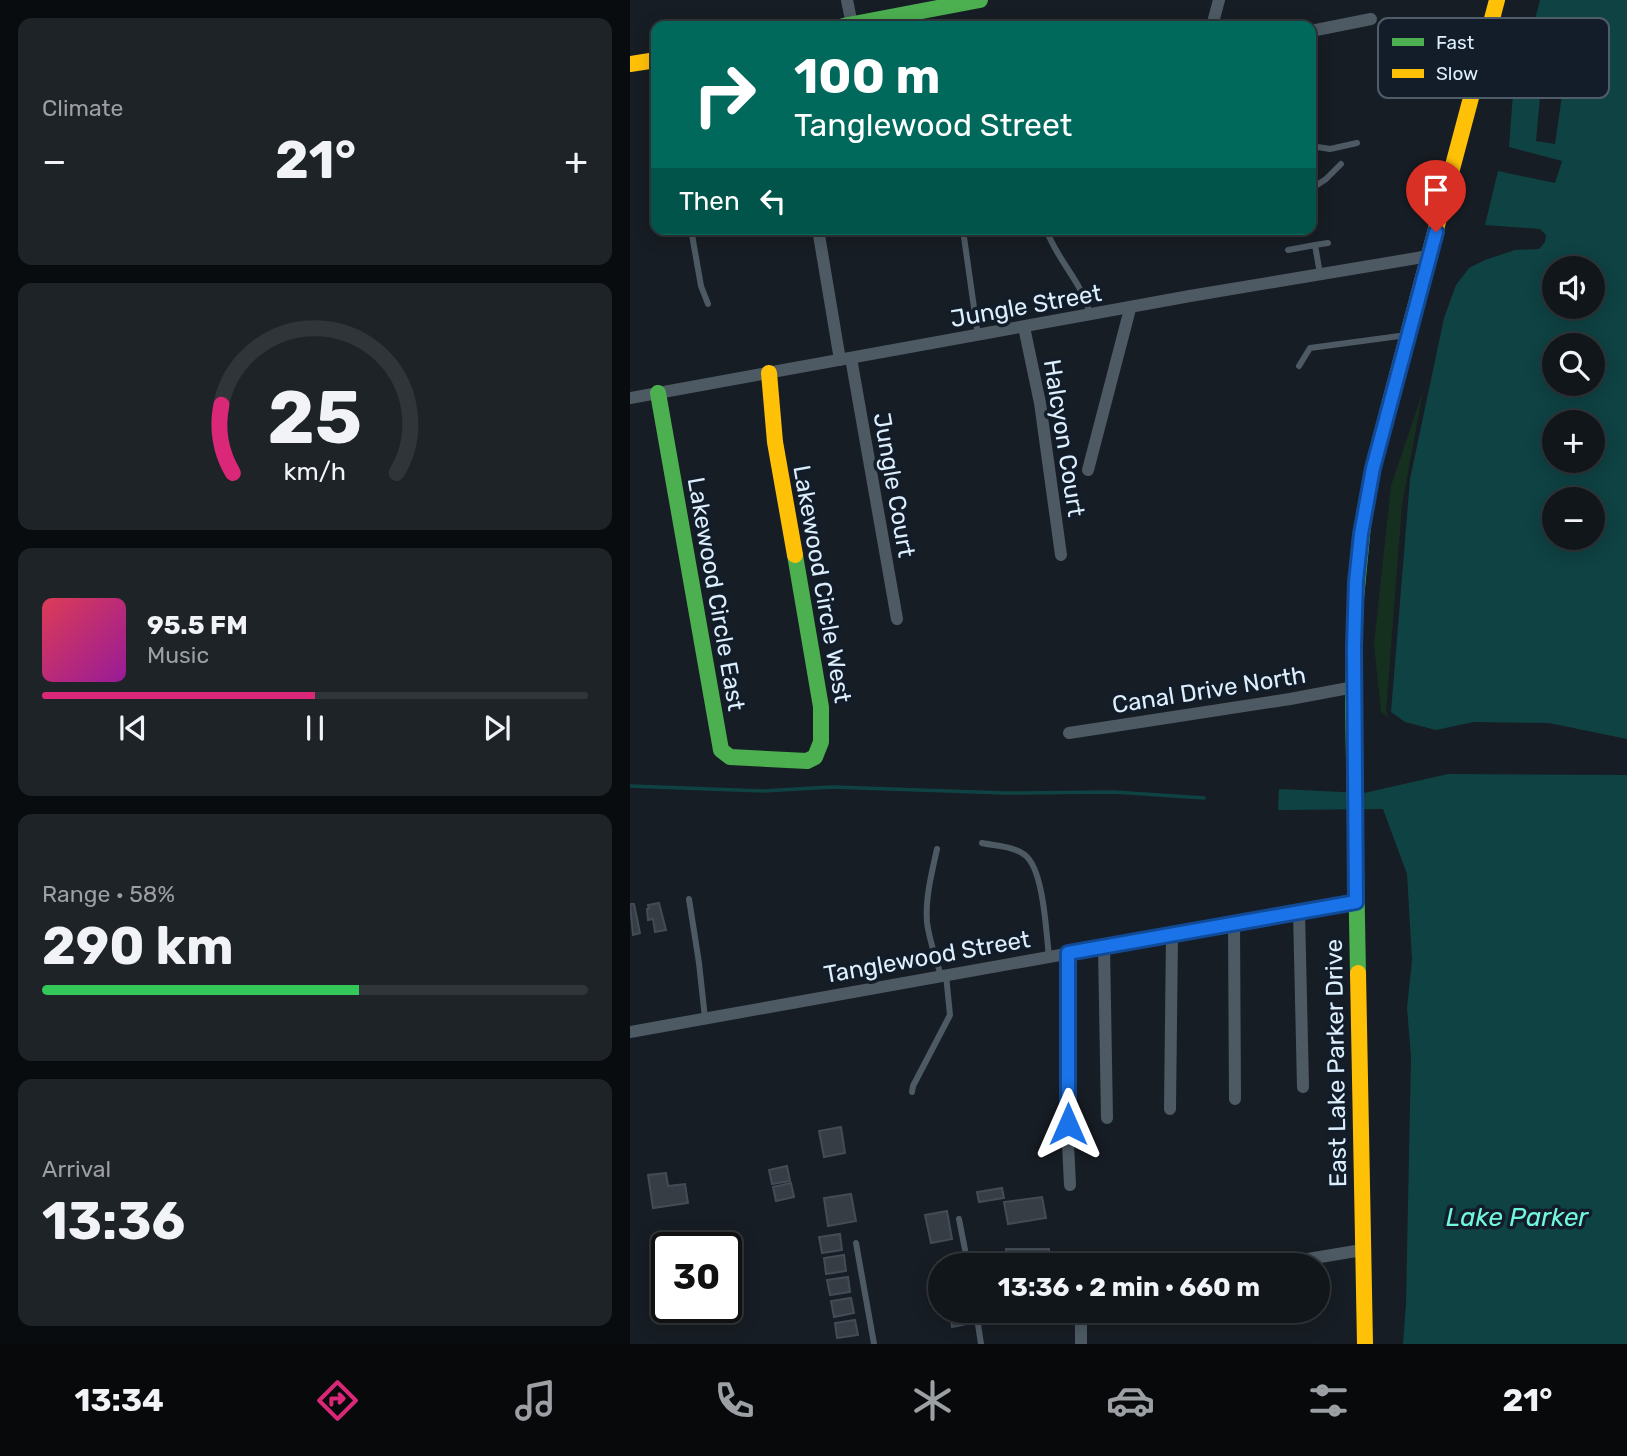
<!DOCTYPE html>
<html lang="en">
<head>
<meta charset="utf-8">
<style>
	:root { --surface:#11161b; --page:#1e2328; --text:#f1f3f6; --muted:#9c9fa3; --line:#30353a; --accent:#db2777 }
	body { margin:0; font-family:Rubik,sans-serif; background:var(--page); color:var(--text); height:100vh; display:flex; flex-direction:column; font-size:26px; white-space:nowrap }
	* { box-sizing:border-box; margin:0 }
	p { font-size:23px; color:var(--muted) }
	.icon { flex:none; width:38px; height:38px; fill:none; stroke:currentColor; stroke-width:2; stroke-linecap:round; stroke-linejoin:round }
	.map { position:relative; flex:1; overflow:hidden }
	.drawer { display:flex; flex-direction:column; gap:18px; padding:18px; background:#090c0f; width:630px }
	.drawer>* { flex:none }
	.guide { position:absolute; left:21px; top:21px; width:665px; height:214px; border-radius:14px; box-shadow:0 4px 18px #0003,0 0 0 2px var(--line); background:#00695c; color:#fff; overflow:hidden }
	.tools { position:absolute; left:912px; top:256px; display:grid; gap:14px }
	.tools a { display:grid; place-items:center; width:63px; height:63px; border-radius:50%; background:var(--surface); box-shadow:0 4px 18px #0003,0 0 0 2px var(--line); font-size:35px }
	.speed { position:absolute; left:21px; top:1232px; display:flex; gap:14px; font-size:35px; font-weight:700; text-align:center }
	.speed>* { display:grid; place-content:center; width:91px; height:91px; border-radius:50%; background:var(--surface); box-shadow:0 4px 18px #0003,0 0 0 2px var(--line); line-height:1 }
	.speed .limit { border:4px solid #111; border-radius:10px; background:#fff; color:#111 }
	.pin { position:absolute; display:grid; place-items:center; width:60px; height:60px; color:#fff; margin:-72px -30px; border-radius:50% 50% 50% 0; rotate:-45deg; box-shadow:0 0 7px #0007 }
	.pin .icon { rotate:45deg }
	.me { position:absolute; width:77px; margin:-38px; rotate:0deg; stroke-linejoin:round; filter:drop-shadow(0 0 5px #0008) }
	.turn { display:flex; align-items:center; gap:24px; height:147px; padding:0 28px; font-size:32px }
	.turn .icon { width:91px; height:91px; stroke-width:2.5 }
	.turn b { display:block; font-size:49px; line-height:60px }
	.then { display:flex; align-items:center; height:66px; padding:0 28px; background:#0003; gap:14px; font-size:26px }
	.big { font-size:52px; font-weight:700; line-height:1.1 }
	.drawer .tile { flex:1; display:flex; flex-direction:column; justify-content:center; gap:10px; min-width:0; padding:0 24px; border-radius:14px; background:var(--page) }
	.drawer .dial { align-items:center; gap:0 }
	.dial svg { height:182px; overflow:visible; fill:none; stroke:var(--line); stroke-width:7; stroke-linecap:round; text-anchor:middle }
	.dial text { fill:var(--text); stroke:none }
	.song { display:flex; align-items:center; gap:21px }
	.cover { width:84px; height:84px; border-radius:10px; background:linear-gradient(135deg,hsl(350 70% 55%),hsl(300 70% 35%)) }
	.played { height:7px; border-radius:4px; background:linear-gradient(90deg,var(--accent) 50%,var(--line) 50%) }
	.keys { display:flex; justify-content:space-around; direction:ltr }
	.heat { display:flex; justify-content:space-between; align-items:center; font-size:38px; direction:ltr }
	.charge { height:10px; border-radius:5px; background:linear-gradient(90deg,#34c759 58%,var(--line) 0) }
	.trip { position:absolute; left:298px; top:1253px; width:402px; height:70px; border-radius:35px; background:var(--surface); box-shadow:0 4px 18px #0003,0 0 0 2px var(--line); font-weight:700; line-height:70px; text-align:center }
	.dock { display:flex; height:112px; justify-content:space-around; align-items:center; background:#07090b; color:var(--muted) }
	.dock .icon { width:49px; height:49px }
	.dock .current { color:var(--accent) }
	.dock b { font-size:32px; color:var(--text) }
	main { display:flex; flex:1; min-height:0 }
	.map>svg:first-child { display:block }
</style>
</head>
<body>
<main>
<section class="drawer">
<div class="tile"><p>Climate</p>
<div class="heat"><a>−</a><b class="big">21°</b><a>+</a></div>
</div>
<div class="tile dial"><svg viewBox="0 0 100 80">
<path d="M14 69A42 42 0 1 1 86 69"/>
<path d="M14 69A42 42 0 0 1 9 39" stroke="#db2777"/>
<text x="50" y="56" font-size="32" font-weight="700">25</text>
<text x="50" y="72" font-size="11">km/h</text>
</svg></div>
<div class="tile">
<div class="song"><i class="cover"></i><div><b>95.5 FM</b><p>Music</p></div></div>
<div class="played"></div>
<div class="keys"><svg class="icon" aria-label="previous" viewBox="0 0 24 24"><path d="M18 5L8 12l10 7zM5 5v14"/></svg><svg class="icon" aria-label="pause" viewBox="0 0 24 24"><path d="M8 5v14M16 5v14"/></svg><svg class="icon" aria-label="next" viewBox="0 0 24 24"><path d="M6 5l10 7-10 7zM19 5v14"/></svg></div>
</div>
<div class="tile"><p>Range · 58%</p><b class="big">290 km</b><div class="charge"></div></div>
<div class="tile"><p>Arrival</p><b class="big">13:36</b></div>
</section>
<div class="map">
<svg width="997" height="1344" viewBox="0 0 997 1344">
	<rect width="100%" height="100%" fill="#171d24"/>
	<path fill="#163020" d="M793,391L772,505L756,711L759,717L769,724L751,712L744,644L761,486Z"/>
	<g fill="#0f4243" fill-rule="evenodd">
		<path d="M910,0H997V739L919,723L844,722L806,730L775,722L761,712L780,479L814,318L826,285L839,268L855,260L885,250L909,249L915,242L916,235L910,229L855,225L868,171L925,183L932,161L879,147L883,93L910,97L906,141L925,144L935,74L885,62C901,46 904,21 910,0ZM924,268H962V306H924ZM924,345H962V383H924ZM924,422H962V460H924ZM924,499H962V537H924Z"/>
		<path d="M818,774L997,775V1344H773L776,1304L781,1057L777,1008L782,960L777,874L753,809L648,810L649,789L734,793Z"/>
	</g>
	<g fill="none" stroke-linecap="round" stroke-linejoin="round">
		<path stroke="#0f4243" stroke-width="3.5" d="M0,786L133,791L202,787L376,793L484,792L574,798"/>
	</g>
	<g fill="#363d45" stroke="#434c56" stroke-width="2">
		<path d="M29,903L36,930L25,932L23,919L18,920L17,909H19L18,905Z"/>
		<path d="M0,904H4L10,933L3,935Z"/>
		<path d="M211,1127L215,1153L194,1157L189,1131Z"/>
		<path d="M157,1166L160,1181L142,1184L139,1170Z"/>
		<path d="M36,1173L38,1186L55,1184L58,1203L23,1208L18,1175Z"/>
		<path d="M161,1183L164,1197L146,1201L143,1187Z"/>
		<path d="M372,1188L374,1198L349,1202L347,1192Z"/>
		<path d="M221,1194L226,1221L198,1226L194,1198Z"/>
		<path d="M412,1197L416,1218L378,1224L374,1202Z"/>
		<path d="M317,1211L322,1239L301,1243L295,1215Z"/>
		<path d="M210,1234L212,1250L192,1253L189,1237Z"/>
		<rect x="376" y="1249" width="43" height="16"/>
		<path d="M214,1255L216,1271L196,1274L194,1258Z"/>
		<path d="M310,1266V1289H309L306,1267Z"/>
		<path d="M218,1277L220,1292L200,1295L197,1280Z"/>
		<path d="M221,1298L224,1313L204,1317L201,1301Z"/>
		<path d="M320,1311H335L337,1324L322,1327Z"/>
		<path d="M225,1320L228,1335L207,1338L205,1323Z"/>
	</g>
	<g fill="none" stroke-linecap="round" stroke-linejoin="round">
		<g stroke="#4d5a64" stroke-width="6">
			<path d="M681,146L700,149L727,143"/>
			<path d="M681,189L696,179L711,164"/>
			<path d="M61,229L71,286L78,304"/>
			<path d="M416,229C428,262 451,280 460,314"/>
			<path d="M334,237L348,336"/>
			<path d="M685,245L698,243"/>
			<path d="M658,250L685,245L690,274"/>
			<path d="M669,366L680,348L777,335"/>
			<path d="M352,843C366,846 383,846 395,855C414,870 416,933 419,956"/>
			<path d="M307,849C302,872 295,898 297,922C299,940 306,958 311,976"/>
			<path d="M59,899L69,963L75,1018"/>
			<path d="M282,1092L283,1086L320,1015L316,975"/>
			<path d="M329,1219L338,1265"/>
			<path d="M226,1243L244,1344"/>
			<path d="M346,1311L351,1344"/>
		</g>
		<g stroke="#4d5a64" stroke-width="12">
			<path d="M217,0L222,25"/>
			<path d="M582,26L589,0"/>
			<path d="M681,31L741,19"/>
			<path d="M188,229L210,360"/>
			<path d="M394,327L410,403L431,555"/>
			<path d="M221,358L267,619"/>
			<path d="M0,398L560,296L799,256"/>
			<path d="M458,470L500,309"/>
			<path d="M439,733L660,699L724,687"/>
			<path d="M669,911L673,1087"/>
			<path d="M604,923L605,1099"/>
			<path d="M474,947L477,1118"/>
			<path d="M438,953L437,1124L440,1185"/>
			<path d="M0,1032L726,902"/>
			<path d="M540,1109L542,935"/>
			<path d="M642,1265L732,1250"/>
			<path d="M451,1311V1344"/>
		</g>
		<g stroke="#4caf50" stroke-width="16">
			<path d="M213,26L350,0"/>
			<path d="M28,393L91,750L100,757L177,761L185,757L191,742V707L165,555"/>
			<path d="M728,973L723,704L725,609L734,515L743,468L760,402"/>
		</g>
		<g stroke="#ffc107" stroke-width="16">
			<path d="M0,64L26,60"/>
			<path d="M139,373L145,442L165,555"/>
			<path d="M760,402L867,0"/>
			<path d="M728,973L735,1344"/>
		</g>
	</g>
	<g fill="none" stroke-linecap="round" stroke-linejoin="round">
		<defs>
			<path id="route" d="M438,1124V953L726,902L724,646L726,582L731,534L743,468L806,232"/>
		</defs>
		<use href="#route" stroke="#114b97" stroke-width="18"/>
		<use href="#route" stroke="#1a73e8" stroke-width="12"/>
	</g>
	<g text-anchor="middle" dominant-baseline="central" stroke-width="7" stroke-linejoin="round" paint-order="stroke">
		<g font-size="24" fill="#ddeefd" stroke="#121d29">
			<text transform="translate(396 306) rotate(-10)">Jungle Street</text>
			<text transform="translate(434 438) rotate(81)">Halcyon Court</text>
			<text transform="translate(264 485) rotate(80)">Jungle Court</text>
			<text transform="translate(192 584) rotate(80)">Lakewood Circle West</text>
			<text transform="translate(86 594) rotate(80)">Lakewood Circle East</text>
			<text transform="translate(579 690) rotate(-9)">Canal Drive North</text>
			<text transform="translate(297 957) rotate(-10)">Tanglewood Street</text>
			<text transform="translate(706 1063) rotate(-91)">East Lake Parker Drive</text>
		</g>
		<g font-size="26" font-style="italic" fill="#71f7df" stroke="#121d29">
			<text x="887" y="1217">Lake Parker</text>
		</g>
	</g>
	<rect x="748" y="18" width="231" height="80" rx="10" fill="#121d29" stroke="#4f5c69" stroke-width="2"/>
	<rect x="762" y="38" width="32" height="8" fill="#4caf50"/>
	<rect x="762" y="69" width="32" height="9" fill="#ffc107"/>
	<g font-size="19" fill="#ddeefd">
		<text x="806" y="49">Fast</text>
		<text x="806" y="80">Slow</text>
	</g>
</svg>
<div class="tools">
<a><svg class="icon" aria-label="sound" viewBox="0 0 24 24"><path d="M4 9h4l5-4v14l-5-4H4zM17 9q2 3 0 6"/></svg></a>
<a><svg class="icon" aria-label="search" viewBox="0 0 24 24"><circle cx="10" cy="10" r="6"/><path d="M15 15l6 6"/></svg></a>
<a>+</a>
<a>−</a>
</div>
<div class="speed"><div class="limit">30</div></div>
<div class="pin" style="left:806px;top:232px;background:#d93025"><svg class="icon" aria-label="arrive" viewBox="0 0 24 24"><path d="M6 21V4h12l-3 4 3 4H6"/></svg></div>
<svg class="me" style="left:438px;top:1124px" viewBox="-20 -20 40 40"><path d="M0-17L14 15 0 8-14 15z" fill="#1a73e8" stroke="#fff" stroke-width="4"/></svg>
<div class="trip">13:36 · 2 min · 660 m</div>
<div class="guide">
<div class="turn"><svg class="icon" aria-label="right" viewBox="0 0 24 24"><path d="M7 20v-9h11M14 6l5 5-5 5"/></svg><div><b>100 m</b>Tanglewood Street</div></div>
<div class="then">Then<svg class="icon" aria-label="left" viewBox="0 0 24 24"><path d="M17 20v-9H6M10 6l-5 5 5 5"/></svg></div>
</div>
</div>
</main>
<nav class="dock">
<b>13:34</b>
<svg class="icon current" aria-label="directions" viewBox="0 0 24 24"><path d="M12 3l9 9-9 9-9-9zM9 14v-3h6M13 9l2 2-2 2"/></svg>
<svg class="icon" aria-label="music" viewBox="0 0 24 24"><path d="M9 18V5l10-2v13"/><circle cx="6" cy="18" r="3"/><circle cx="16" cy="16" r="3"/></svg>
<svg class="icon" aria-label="phone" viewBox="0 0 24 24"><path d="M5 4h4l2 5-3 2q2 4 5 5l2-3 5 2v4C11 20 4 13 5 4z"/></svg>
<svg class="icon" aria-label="climate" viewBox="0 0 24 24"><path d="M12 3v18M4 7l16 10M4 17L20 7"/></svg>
<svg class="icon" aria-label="car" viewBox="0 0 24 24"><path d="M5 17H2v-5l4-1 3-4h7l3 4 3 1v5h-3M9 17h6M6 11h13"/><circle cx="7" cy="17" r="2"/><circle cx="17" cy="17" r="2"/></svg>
<svg class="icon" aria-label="filters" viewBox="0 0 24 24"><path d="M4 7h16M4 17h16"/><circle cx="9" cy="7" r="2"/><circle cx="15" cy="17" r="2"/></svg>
<b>21°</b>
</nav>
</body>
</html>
